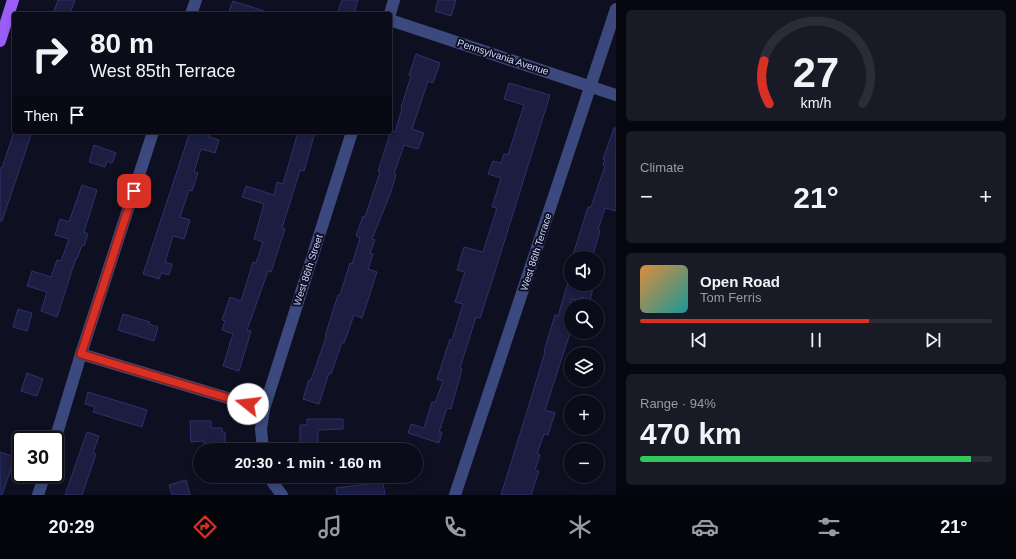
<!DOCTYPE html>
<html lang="en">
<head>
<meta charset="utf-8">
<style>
	:root { --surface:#0a0c19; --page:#181a26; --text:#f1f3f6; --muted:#999ba2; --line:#2a2c38; --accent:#d93025 }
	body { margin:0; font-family:Arial,sans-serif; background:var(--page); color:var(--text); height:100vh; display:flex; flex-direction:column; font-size:15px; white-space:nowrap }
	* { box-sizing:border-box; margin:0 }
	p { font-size:13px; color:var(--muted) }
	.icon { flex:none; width:22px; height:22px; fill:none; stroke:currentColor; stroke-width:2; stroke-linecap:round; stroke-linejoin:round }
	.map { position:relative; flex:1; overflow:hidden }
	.panel { display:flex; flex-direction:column; gap:10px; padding:10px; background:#06070e; width:400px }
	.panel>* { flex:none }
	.guide { position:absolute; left:12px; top:12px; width:380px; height:122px; border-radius:4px; box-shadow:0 2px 6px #0003,0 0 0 1px var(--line); background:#0a0c19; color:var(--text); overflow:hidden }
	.fabs { position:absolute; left:564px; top:251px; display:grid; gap:8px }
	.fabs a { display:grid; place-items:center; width:40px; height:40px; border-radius:50%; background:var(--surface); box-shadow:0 2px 6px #0003,0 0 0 1px var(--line); font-size:20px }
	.speed { position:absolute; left:12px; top:431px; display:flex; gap:8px; font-size:20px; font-weight:700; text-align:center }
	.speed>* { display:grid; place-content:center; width:52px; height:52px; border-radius:50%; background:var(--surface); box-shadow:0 2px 6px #0003,0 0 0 1px var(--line); line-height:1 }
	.speed .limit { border:2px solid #111; border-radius:6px; background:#fff; color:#111 }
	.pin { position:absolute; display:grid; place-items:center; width:34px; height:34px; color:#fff; margin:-17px; border-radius:8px; box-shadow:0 2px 6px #0006 }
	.me { position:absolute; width:44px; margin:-22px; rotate:286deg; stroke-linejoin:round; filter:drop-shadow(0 0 3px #0008) }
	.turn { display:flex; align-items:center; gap:14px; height:84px; padding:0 12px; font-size:18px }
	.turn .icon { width:52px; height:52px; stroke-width:2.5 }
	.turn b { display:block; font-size:28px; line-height:34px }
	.then { display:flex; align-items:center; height:38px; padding:0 12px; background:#0003; gap:8px; font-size:15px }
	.big { font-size:30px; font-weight:600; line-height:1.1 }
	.panel .widget { flex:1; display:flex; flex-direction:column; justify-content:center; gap:6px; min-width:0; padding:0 14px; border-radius:6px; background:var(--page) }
	.panel .dial { align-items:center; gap:0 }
	.dial svg { height:104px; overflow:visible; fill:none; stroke:var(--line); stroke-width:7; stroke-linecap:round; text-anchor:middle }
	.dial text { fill:var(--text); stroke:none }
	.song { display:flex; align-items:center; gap:12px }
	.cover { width:48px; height:48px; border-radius:6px; background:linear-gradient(135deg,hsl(30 70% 55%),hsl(180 70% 35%)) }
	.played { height:4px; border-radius:2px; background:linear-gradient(90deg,var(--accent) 65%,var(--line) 65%) }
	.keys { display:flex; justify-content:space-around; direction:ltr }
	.heat { display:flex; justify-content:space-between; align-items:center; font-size:22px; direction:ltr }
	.charge { height:6px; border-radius:3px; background:linear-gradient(90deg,#34c759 94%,var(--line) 0) }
	.trip { position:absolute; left:193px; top:443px; width:230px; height:40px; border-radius:20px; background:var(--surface); box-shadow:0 2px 6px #0003,0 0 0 1px var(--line); font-weight:600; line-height:40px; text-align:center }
	.menu { display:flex; height:64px; justify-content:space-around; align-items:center; background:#04050a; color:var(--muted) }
	.menu .icon { width:28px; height:28px }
	.menu .current { color:var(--accent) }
	.menu b { font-size:18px; color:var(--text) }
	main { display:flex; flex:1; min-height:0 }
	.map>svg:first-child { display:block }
</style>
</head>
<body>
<main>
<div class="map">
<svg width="616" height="495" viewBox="0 0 616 495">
	<rect width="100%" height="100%" fill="#0e1021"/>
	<g fill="#1b1d41" stroke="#2f316c">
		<path d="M58,0H75L70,14H53Z"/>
		<path d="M342,0H358L354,14H337Z"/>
		<path d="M438,0H456L451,16L435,11Z"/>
		<path d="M233,1L267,12V14H228Z"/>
		<path d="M416,54L440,63L433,83L428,81L412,129L424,133L418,149L404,145L394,174L396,175L391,192L372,239L375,240L370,253L373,254L368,269L377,272L362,318L354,315L344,343L342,342L331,374L329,373L319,404L303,399L309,380H311L326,337L325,336L338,295H340L350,263L352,264L360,238L356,236L363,216L365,217L380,172L378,171L391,131L395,132L402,109L401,108L411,76L409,75Z"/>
		<path d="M509,83L550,95L492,281L480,318L476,317L460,368L462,369L451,409L447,408L439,432H442L439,443L408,433L411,424L424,428L432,402L435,403L443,381L437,379L450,339L452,340L463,304L455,302L465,272L457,270L464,247L483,252L497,208L492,207L501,178L488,174L493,161L501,163L504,154L508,155L524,105L504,99Z"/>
		<path d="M614,128H616V211L605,208L598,230L600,231L592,258H572L588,207H591L605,166L603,165L605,160L603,159Z"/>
		<path d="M14,132H32L2,221H0V168H2Z"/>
		<path d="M190,132H211L209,137L219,140L215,153L201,149L194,172L198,173L192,191L189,190L180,217L190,220L184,239L173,236L165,262L172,264L169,275L161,273L159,279L143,274Z"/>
		<path d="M298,132H315L304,171L300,170L282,228L285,229L271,272L268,271L247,330L251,331L239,371L223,366L233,334L222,330L225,321L222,320L230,297L241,301L253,262L256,263L263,242L254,239L264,204L242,197L246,186L274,195L277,182L283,184Z"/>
		<path d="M94,145L116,153L112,163L107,161L105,167L89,162Z"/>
		<path d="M82,185L97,190L84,232L88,234L84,246L82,245L77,259L76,258L57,317L41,311L47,292L27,286L32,271L51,277L57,260L61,261L69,239L55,235L60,219L69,222Z"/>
		<path d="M568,282H571V284H594L590,300L581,297L580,301L571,299V330L545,410L555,413L548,435L544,434L537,454L540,455L535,470L539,471L531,495H501L532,395L545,352L544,351L555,315L558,316Z"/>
		<path d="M18,309L32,313L27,331L13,327Z"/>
		<path d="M123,314L150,322L149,324L158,327L154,341L118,330Z"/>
		<path d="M27,373L43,379L37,396L21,391Z"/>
		<path d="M88,392L147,410L142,427L93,412L95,407L85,404Z"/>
		<path d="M307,419H343V429L318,430V448L300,449V425H307Z"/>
		<path d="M190,421H211V428H222V432H225V443H223V450H205L204,441L191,442Z"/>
		<path d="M87,432L99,436L93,453L96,454L82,495H65Z"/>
		<path d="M0,452L15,457L2,495L0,494Z"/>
		<path d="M186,480L190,495H172L169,485Z"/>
		<path d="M383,482L385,495H337L336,488Z"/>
	</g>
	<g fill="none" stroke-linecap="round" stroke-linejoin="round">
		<g stroke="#3c497e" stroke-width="12">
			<path d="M191,14L196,0"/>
			<path d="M390,14L394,0"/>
			<path d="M390,20L616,95"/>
			<path d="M81,354L264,409"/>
			<path d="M55,440L81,354L153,132"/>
			<path d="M263,450L261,429L264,409L352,132"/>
			<path d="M271,476L273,483L282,495"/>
			<path d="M38,495L45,474"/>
			<path d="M455,495L616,9"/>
		</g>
		<path stroke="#9a5df7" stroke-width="12" d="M0,41L13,0"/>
	</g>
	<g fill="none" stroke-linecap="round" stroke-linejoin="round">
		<defs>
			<path id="route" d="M134,191L81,354L248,404"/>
		</defs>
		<use href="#route" stroke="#8d1f18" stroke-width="10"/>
		<use href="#route" stroke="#d93025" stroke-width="7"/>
	</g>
	<g text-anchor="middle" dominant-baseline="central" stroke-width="4" stroke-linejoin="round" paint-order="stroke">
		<g font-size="10" fill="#d1d6fd" stroke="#0e1021">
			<text transform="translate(503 57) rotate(18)">Pennsylvania Avenue</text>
			<text transform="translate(536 252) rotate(-72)">West 86th Terrace</text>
			<text transform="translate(308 270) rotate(-72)">West 86th Street</text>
		</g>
	</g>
</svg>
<div class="fabs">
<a><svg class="icon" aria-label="sound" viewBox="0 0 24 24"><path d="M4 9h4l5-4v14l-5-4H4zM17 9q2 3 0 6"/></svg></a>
<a><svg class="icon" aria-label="search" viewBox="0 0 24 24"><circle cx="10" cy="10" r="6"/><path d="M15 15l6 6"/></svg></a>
<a><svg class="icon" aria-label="layers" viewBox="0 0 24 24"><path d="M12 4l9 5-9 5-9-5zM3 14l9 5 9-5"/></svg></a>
<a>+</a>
<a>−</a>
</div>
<div class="speed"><div class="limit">30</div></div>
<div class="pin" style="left:134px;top:191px;background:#d93025"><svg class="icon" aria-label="arrive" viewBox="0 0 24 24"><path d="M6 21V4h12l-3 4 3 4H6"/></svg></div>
<svg class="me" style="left:248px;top:404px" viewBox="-20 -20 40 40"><circle r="19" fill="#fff"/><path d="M0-13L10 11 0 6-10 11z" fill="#d93025"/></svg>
<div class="trip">20:30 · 1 min · 160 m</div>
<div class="guide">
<div class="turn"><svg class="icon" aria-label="right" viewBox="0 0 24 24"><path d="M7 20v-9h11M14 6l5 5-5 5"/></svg><div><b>80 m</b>West 85th Terrace</div></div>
<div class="then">Then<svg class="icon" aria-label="arrive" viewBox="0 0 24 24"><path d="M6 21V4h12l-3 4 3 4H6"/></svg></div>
</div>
</div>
<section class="panel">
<div class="widget dial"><svg viewBox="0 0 100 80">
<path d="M14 69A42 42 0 1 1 86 69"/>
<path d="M14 69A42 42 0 0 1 10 36" stroke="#d93025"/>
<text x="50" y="56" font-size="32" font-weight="700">27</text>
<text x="50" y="72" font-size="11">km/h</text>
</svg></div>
<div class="widget"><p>Climate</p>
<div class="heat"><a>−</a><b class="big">21°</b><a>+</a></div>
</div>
<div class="widget">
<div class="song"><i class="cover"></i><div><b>Open Road</b><p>Tom Ferris</p></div></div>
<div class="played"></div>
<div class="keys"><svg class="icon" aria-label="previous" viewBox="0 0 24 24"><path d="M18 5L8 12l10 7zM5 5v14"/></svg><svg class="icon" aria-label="pause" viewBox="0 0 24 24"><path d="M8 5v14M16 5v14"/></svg><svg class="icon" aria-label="next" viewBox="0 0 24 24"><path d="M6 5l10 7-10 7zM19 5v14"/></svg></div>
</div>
<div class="widget"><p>Range · 94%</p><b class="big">470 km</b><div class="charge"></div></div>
</section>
</main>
<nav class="menu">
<b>20:29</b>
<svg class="icon current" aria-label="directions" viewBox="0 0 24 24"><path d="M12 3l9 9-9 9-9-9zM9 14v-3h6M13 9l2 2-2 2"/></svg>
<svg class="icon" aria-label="music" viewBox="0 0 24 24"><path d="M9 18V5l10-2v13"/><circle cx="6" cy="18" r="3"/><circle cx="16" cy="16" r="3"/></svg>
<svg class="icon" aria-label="phone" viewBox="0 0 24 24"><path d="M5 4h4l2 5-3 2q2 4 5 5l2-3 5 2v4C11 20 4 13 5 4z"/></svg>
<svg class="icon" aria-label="climate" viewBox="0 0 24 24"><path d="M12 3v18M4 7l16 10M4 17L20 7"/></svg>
<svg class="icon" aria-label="car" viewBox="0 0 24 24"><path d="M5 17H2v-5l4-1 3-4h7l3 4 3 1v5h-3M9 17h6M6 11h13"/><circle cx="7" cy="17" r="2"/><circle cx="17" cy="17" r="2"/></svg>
<svg class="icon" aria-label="filters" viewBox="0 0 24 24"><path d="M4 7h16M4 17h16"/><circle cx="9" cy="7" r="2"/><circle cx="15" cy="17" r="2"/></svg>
<b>21°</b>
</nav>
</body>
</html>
